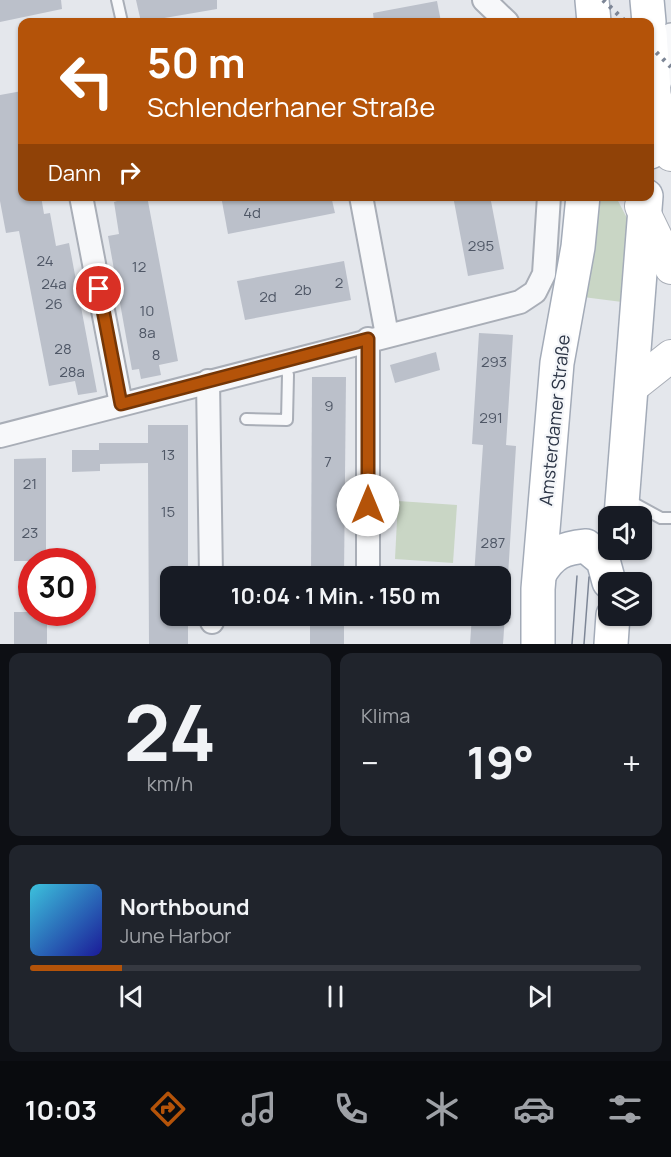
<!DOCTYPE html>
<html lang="de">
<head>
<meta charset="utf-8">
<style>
	:root { --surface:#171b24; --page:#20242c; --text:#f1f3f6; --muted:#9ea1a6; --line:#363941; --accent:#b45309 }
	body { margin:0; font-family:Manrope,sans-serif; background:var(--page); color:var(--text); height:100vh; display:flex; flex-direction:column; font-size:22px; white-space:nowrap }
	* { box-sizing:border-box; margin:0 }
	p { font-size:20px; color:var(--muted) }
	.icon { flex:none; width:33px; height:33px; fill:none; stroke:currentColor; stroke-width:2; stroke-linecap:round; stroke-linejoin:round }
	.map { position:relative; height:644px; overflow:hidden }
	.details { display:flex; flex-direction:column; gap:9px; padding:9px; background:#0d0f14; flex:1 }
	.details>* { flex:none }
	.banner { position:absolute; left:18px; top:18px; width:636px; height:183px; border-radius:12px; box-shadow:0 2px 4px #0004; background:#b45309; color:#fff; overflow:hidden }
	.controls { position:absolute; left:598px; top:506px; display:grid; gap:12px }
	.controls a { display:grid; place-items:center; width:54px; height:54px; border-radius:12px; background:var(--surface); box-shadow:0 2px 4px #0004; font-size:30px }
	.speed { position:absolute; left:18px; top:548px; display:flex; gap:12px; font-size:30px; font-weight:700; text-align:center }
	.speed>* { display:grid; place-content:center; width:78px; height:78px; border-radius:50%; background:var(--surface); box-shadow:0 2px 4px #0004; line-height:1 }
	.speed .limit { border:9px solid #d22; background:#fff; color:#111 }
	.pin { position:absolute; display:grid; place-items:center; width:51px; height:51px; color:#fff; margin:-26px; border:3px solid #fff; border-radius:50%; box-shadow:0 2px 6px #0007 }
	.me { position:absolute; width:66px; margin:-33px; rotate:0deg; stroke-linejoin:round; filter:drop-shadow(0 0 4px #0008) }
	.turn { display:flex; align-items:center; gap:21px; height:126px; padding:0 30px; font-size:27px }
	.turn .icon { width:78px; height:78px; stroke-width:2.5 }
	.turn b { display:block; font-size:42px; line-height:51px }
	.then { display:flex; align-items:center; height:57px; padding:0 30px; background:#0003; gap:12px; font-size:22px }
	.big { font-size:45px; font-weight:700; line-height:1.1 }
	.details .card { flex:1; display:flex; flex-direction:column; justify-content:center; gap:9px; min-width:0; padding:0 21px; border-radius:12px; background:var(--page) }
	.details .dial { align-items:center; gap:0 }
	.dial b { font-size:78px; line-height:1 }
	.song { display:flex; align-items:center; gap:18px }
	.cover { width:72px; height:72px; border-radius:9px; background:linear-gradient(135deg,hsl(190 70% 55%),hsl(240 70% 35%)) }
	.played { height:6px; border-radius:3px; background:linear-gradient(90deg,var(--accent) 15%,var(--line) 15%) }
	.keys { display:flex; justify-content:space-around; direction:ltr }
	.heat { display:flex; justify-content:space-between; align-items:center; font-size:33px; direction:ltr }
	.details .tiles { flex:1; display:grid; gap:9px; grid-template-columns:1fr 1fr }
	.card:last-child { grid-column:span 2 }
	.trip { position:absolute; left:160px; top:566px; width:351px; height:60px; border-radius:12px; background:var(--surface); box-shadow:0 2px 4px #0004; font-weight:700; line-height:60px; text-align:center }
	.dock { display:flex; height:96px; justify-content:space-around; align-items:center; background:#090b0e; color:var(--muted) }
	.dock .icon { width:42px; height:42px }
	.dock .selected { color:var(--accent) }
	.dock b { font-size:27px; color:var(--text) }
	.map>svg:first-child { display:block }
</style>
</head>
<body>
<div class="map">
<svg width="671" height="644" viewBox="0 0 671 644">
	<rect width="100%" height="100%" fill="#e4e7ec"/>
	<g fill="#c9d6c5">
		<path d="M595,197H616L629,222L622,302L583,297Z"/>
		<path d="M398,501L457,505L453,563L395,559Z"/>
	</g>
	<g fill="#bbc0ca">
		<path d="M0,0H61L62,9L0,22Z"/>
		<path d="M136,0H217V9L141,22Z"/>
		<path d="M437,1L441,22H374L373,13Z"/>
		<path d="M22,91V196H41L44,214L50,213L56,246L69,243L97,392L78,395L75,381L49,386L19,231L6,233L0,201V95Z"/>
		<path d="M119,196H147L178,361L159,365L161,375L141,379L139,369L132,370L108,236L119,234L114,202L120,200Z"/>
		<path d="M221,196H331L335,213L228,234Z"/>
		<path d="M453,196H490L504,269L468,276Z"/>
		<path d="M344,261L351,300L245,320L237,281Z"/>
		<path d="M479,333L513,335L506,445L516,446L508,576H474L483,445L472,444Z"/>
		<path d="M436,352L440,370L395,383L390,365Z"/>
		<path d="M312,377H346L344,576H311Z"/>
		<path d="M148,425H188V576H171V615H188V644H149L148,463L100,464V471L72,472V450H99V443H148Z"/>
		<path d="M46,458V561H14V459Z"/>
		<rect x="14" y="612" width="33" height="32"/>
		<rect x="310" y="615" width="34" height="29"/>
		<path d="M472,615H505L503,644H470Z"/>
	</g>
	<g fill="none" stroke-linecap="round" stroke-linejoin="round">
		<defs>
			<g id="service">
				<path d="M117,0L122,22"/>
				<path d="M246,419L287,420L288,375L284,362"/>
				<path d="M628,500L661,518H671"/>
			</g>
			<g id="minor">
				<path d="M484,0L507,22"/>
				<path d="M81,196L121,404"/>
				<path d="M361,196L387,335"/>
				<path d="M368,339V576"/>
				<path d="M208,381L211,576"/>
				<path d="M0,436L520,302L535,292L544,274L549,196"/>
				<path d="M212,615V622"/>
			</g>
			<path id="tertiary" d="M657,84L671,37"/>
			<g id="secondary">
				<path d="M656,100L671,155"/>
				<path d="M641,206L671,268"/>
				<path d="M632,387L671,356"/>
			</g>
			<g id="primary">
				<path d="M592,0L594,22"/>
				<path d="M647,0L649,22"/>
				<path d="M650,33L654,93L650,152"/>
				<path d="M621,516L646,196"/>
				<path d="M540,573C552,553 563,548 586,546L603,560L609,582"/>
				<path d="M538,644V589L557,363L578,247L583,196"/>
				<path d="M611,644L613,615"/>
			</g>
		</defs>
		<use href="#service" stroke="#a9aeb7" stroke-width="14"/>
		<use href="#minor" stroke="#a9aeb7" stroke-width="26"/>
		<use href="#tertiary" stroke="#a9aeb7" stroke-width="30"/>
		<use href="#secondary" stroke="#a9aeb7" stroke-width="34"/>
		<use href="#primary" stroke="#a3abb8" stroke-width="36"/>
		<use href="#service" stroke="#f7f8fa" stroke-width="10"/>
		<use href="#minor" stroke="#f7f8fa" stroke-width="22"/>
		<use href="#tertiary" stroke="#f7f8fa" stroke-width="27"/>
		<use href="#secondary" stroke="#fff" stroke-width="32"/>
		<use href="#primary" stroke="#fff" stroke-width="33"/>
		<g stroke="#7d8696" stroke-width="1.5">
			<path d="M572,644L577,576"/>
			<path d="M584,644L589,577"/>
		</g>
		<g stroke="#7d8696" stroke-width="4.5" stroke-dasharray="3 6" stroke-linecap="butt">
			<path d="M603,0L626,22"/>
			<path d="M650,46L671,67"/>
		</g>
	</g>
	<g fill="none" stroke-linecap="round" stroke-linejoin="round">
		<defs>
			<path id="route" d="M99,289L121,404L368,339V505"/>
		</defs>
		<use href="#route" stroke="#753606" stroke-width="15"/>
		<use href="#route" stroke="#b45309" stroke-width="10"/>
	</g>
	<g text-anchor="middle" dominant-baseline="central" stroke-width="4.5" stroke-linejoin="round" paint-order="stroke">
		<g font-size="15" fill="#4f5766">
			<text x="252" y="212">4d</text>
			<text x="481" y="245">295</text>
			<text x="45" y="260">24</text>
			<text x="139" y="266">12</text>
			<text x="339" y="282">2</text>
			<text x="54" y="283">24a</text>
			<text x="303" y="289">2b</text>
			<text x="268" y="296">2d</text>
			<text x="54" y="303">26</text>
			<text x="147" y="310">10</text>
			<text x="147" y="332">8a</text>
			<text x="63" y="348">28</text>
			<text x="156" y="354">8</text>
			<text x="494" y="361">293</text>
			<text x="72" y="371">28a</text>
			<text x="329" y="405">9</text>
			<text x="491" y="417">291</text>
			<text x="168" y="454">13</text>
			<text x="328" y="461">7</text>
			<text x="30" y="483">21</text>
			<text x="168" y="511">15</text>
			<text x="30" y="532">23</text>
			<text x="493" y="542">287</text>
		</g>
		<g font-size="18" fill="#2b3445" stroke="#f4f6f9">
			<text transform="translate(554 420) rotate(-84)">Amsterdamer Straße</text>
		</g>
	</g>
</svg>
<div class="controls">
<a><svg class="icon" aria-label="sound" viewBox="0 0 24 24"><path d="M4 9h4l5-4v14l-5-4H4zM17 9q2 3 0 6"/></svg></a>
<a><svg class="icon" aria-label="layers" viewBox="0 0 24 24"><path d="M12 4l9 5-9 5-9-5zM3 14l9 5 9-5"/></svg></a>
</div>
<div class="speed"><div class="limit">30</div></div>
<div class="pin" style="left:99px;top:289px;background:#d93025"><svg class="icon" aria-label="arrive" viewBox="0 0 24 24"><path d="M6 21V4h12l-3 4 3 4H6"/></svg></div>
<svg class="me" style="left:368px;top:505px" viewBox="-20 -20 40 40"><circle r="19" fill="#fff"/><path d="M0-13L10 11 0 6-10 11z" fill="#b45309"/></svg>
<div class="trip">10:04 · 1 Min. · 150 m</div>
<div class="banner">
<div class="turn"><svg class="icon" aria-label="left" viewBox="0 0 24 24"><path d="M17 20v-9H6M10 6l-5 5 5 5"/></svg><div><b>50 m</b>Schlenderhaner Straße</div></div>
<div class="then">Dann<svg class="icon" aria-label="right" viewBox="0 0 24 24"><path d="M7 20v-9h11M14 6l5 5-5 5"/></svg></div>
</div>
</div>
<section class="details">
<div class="tiles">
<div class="card dial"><b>24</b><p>km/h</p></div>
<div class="card"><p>Klima</p>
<div class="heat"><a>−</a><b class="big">19°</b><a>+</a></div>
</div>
<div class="card">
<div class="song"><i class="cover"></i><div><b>Northbound</b><p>June Harbor</p></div></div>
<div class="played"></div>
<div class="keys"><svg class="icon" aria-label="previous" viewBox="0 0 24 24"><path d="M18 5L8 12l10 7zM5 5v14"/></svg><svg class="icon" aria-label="pause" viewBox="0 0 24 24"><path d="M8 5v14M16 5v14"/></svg><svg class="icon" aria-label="next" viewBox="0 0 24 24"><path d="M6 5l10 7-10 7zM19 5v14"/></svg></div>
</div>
</div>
</section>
<nav class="dock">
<b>10:03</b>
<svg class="icon selected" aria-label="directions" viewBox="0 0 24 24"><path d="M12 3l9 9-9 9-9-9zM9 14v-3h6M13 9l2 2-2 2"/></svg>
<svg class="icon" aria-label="music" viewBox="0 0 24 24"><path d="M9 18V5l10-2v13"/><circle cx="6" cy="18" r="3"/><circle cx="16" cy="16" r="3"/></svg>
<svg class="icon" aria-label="phone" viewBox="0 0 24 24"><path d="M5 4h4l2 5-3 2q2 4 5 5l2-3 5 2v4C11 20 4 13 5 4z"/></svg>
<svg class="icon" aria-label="climate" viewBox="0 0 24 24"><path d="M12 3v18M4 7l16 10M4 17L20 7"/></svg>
<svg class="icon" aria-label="car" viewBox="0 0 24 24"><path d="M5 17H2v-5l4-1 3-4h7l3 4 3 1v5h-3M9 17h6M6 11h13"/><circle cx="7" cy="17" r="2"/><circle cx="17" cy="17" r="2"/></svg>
<svg class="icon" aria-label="filters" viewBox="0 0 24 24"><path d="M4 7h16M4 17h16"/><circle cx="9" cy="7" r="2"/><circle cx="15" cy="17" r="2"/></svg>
</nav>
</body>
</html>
